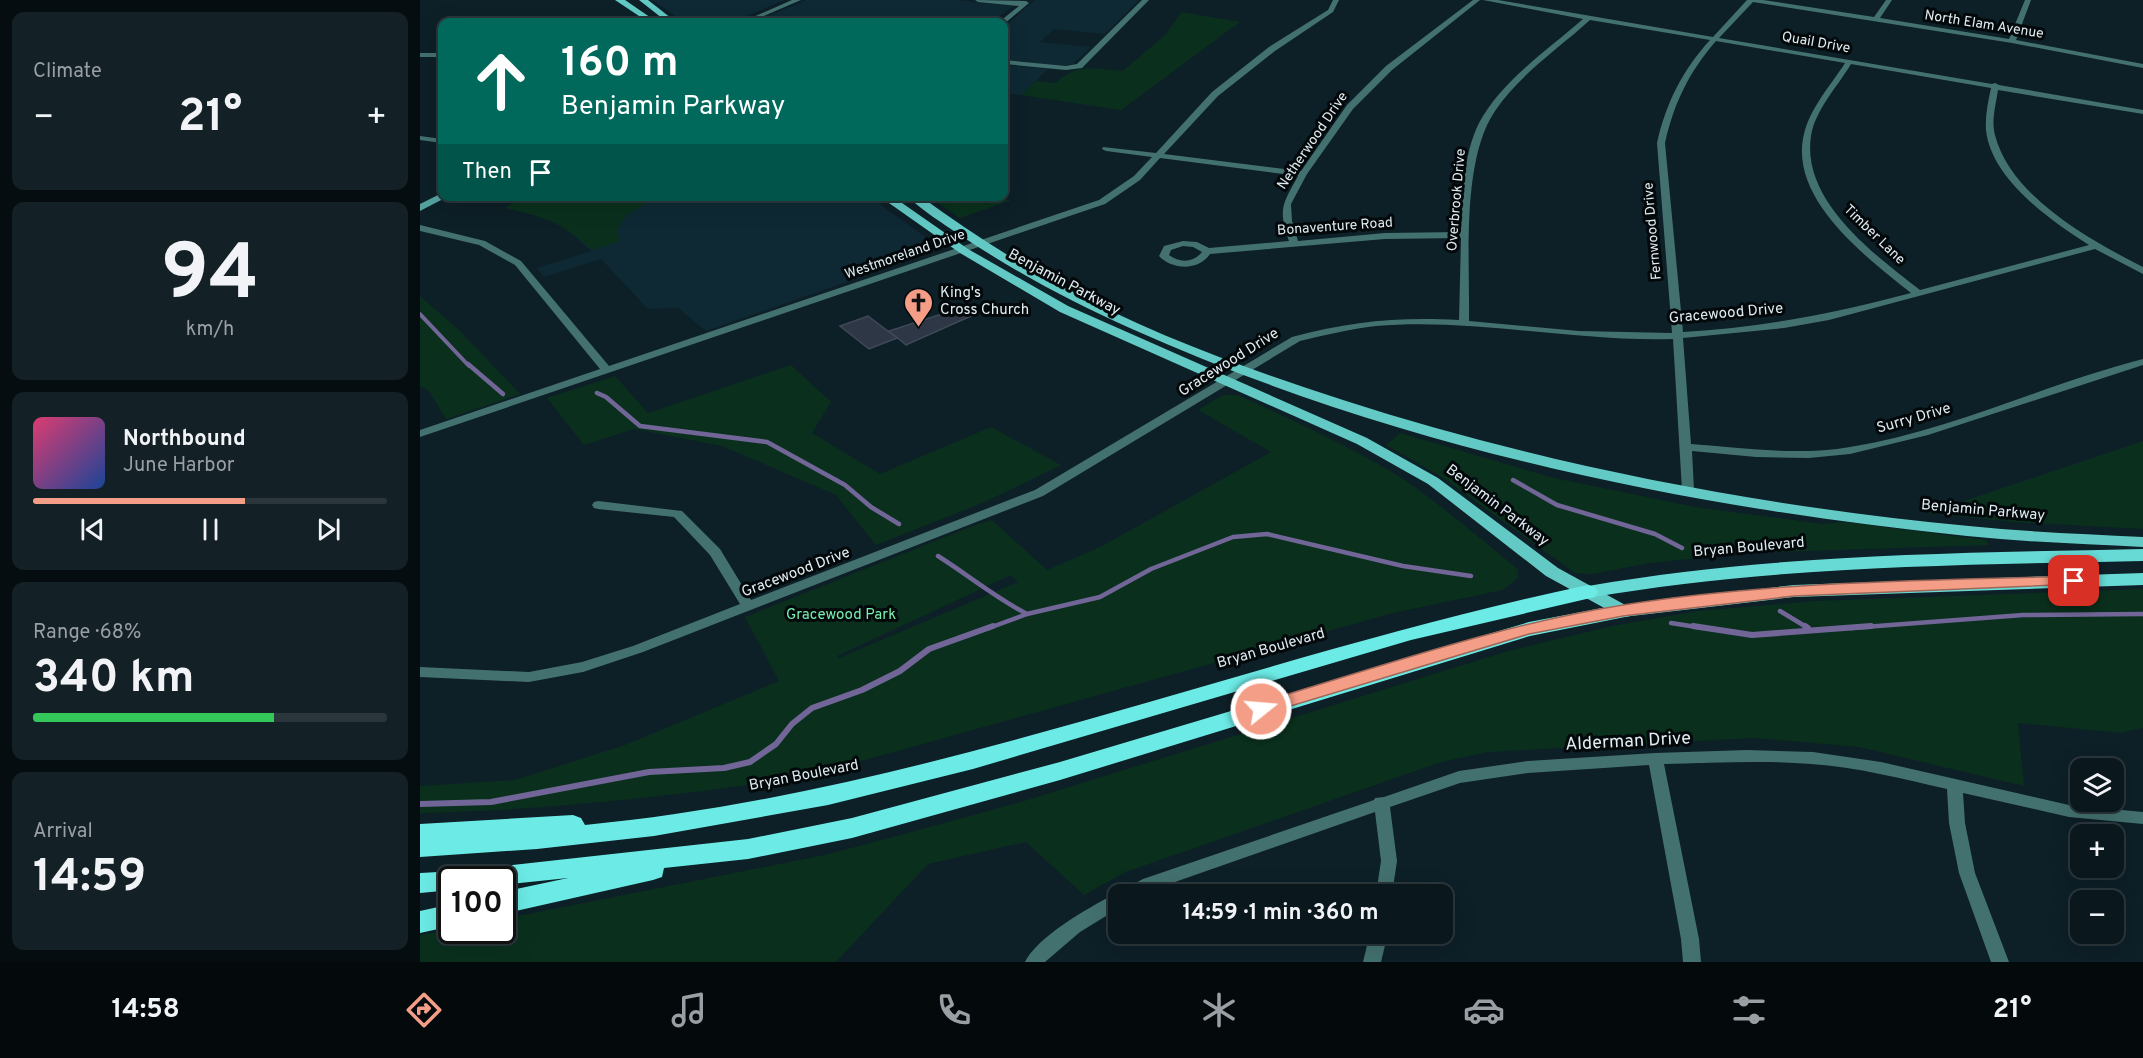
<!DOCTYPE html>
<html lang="en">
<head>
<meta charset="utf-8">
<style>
	:root { --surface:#0a171d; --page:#132026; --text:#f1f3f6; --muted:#999fa4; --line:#2a363b; --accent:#f49e87 }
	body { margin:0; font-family:Overpass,sans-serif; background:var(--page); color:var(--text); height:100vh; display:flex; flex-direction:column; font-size:22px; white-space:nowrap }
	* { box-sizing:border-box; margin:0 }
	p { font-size:20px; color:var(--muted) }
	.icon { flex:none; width:33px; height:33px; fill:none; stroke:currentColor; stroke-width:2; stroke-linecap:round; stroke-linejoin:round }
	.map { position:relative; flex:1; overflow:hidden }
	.sheet { display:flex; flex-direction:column; gap:12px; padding:12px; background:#060d10; width:420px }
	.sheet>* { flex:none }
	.hud { position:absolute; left:18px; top:18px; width:570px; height:183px; border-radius:12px; box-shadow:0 6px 24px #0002,0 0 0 2px var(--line); background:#00695c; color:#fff; overflow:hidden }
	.fabs { position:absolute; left:1650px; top:758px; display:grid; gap:12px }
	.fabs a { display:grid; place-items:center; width:54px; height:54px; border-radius:12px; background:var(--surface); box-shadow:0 6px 24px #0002,0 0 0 2px var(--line); font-size:30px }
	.speed { position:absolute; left:18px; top:866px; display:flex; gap:12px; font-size:30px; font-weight:700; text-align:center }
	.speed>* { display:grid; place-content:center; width:78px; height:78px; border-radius:50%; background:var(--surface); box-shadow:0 6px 24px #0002,0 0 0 2px var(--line); line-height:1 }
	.speed .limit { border:3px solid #111; border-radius:9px; background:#fff; color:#111 }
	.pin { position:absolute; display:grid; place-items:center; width:51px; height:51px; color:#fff; margin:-26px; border-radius:12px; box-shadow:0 3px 9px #0006 }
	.me { position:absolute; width:66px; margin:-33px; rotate:73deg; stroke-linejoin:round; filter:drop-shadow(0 0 4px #0008) }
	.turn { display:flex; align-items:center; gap:21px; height:126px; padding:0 24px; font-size:27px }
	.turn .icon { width:78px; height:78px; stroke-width:2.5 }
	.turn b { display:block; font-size:42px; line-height:51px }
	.then { display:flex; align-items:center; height:57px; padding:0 24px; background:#0003; gap:12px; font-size:22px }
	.big { font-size:45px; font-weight:700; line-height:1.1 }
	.sheet .card { flex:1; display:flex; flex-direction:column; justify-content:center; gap:9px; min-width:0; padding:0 21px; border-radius:12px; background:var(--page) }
	.sheet .dial { align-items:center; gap:0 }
	.dial b { font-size:78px; line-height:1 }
	.song { display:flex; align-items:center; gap:18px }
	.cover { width:72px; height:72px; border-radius:9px; background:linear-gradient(135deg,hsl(340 70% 55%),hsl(220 70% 35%)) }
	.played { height:6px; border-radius:3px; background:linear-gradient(90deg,var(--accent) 60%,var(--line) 60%) }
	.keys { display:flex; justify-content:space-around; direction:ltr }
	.heat { display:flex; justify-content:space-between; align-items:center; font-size:33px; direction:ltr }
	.charge { height:9px; border-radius:4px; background:linear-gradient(90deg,#34c759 68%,var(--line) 0) }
	.trip { position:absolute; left:688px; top:884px; width:345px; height:60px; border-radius:12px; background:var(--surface); box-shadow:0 6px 24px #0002,0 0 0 2px var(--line); font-weight:700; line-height:60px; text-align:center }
	.tabs { display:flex; height:96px; justify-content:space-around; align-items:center; background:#04090c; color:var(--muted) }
	.tabs .icon { width:42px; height:42px }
	.tabs .current { color:var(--accent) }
	.tabs b { font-size:27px; color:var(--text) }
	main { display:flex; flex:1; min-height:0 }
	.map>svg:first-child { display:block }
</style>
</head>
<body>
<main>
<section class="sheet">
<div class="card"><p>Climate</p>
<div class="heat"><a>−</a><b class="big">21°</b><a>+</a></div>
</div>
<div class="card dial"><b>94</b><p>km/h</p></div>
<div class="card">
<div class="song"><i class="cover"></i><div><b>Northbound</b><p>June Harbor</p></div></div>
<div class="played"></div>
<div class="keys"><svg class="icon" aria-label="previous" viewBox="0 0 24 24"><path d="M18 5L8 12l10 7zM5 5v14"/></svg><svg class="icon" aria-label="pause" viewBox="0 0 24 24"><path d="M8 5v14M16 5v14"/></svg><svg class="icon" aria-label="next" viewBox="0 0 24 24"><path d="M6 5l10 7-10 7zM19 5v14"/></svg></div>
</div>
<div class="card"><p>Range · 68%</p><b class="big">340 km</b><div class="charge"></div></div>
<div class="card"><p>Arrival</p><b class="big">14:59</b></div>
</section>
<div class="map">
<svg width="1723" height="962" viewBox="0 0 1723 962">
	<rect width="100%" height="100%" fill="#0d1f27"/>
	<g fill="#0e2934">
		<path d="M232,0H365L312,22H264Z"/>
		<path d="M386,0H537L593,6L572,22H334Z"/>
		<path d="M615,0H719L685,34L634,29L620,42L671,47L653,64L646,66L584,60V27Z"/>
		<path d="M584,65L628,69L601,95L584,93Z"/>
		<path d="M228,196L450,197L522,249L286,331L258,308L228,309L181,259L124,277L117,268L171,251L148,230Z"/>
	</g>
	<g fill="#0a301d" fill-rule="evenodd">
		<path d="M762,12L820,22L701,110L601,95L616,81L636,83C657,62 675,69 703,71L745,35Z"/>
		<path d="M104,197V196L236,197L206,216L197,230L200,241L172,250C140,222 126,217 85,208Z"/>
		<path d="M509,197H568L592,200L540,218Z"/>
		<path d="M0,296L40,331L100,394L26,419L9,391L0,386Z"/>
		<path d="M371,365L411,402L392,433L460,474L571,427L641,465L565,502L456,545L416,495L302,446L214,429L164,445L127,398L195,376L228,413Z"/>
		<path d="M803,395H818C869,419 922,442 970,471C1016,499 1056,536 1098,569V578L1083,590L973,613L384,777C257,796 129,810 0,813V786L95,780L205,745L359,681L325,617L555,525L572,520L627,570L682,546L851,452L778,410ZM591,575L598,582L419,658L417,656Z"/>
		<path d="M980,433L1134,478L1275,507L1403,524L1424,522L1566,540L1569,545L1324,553L1230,563L1172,574L1155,573L1020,476L966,445Z"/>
		<path d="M1723,441V529L1593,522L1508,513Z"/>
		<path d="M1723,589V728L1700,733L1598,723L1604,786L1439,747L1333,738L1068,752L1021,762L706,872L664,895L606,842L508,864L416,962H0V935L31,929L82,930L83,919L405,855L499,830L604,801L1088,651L1192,626L1278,611L1395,601Z"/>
	</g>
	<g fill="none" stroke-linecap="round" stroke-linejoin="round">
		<path stroke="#716697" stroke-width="4" d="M0,314L49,366"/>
		<g stroke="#716697" stroke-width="4.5">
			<path d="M48,364L83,394"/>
			<path d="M177,393L186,397L220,426L347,442L425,485L451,507L479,524"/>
			<path d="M1093,480L1137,505L1235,534L1262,548"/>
			<path d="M518,556C548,575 576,598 607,614"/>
			<path d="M1360,611L1388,628"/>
			<path d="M1251,623L1283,628"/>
			<path d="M569,628L607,614L680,597L731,569L813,537L847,534L983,566L1051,576"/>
			<path d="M1431,628L1603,615L1723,614"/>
		</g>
		<g stroke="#716697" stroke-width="6">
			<path d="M1273,626L1332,635L1451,626"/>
			<path d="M1385,626L1388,628"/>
			<path d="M0,804L71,802L229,772L304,768L330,762L356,744L372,724L392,708L442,690L480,671L509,649L573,626"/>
		</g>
	</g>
	<g fill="#2e3745" stroke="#404958" stroke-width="1.5">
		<path d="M540,308L551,316L486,345L469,331Z"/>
		<path d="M448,316L477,338L449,349L420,326Z"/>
	</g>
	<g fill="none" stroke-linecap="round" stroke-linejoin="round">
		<g fill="#43716f" fill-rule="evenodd">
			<path d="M555,0L606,1L609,3L584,24L579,22L599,6L558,2Z"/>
			<path d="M722,0H729L662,68L646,70L584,64V60L646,66L657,64Z"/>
			<path d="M913,0H919L913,12L855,51L798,96L744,154L881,171L927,105L966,66L1053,0H1060L972,70L933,109L887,174L871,204L872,221L878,241L965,233L1041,232C1042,197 1043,155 1059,123C1082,80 1128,50 1163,19L1063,0H1078L1293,37L1327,0H1343L1454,17L1466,0H1472L1460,18L1589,39L1605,0H1611L1596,40L1723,64V68L1592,43L1333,2L1299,38L1572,84L1575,83L1579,85L1723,110V114L1578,90C1576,104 1571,121 1575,135C1591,197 1670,240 1723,267V274L1675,249L1409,320L1364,328L1263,338L1271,444C1323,448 1378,456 1430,447C1530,431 1625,384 1723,359V365L1508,435L1430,454L1389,458L1336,457L1272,451L1274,490L1268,494L1262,490L1253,339C1154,342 1055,318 956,326C930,329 905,335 880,341L623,496L223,652L163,672L109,682L0,677V667L109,672L162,662L213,646L320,604L290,555L254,517L178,509L174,508L172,505L174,502L178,501L262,511L300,549L331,600L615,490L872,337C932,321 978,317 1039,320L1041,238L965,239L790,254C779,271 752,270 739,256L744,246L763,241L777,242L789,248L869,241C858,209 862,205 878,176L740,158L720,180L685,204L0,437V430L180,369L95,265L59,245L0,231V225L65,241L101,261L189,366L679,200L714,176L732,157L686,151L682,149L683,147L736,153L792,92L849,47L908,10ZM1170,20L1290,40C1262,71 1246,103 1237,143L1252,333L1159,331L1049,321C1050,262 1041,161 1075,111C1099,75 1138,49 1170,20ZM1296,41L1425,63C1411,85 1390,108 1384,134C1368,199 1447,258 1491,293C1415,313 1341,328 1263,332L1245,143C1254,103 1269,72 1296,41ZM1431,64L1571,88C1568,102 1565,116 1566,130C1571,179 1631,221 1669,245L1500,290C1455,255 1381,201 1391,136C1395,110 1418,86 1431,64ZM763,246L773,247L782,252C773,263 760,263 749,255L751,250Z"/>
			<rect x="0" y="53" width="22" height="4"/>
			<path d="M0,136L22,139V143L0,140Z"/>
			<path d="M1327,750L1393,752L1461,762L1649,805L1723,812V824L1649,817L1543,793L1545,823L1555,873L1589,962H1571L1539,873L1529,823L1527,789C1483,779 1437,767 1391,764C1342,760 1293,763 1244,764L1279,939L1281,962H1263L1261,939L1229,765L1108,773L1040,783L970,807L977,861L972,894H956L961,861L955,812L735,889L725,894H699V908L660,932L625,962H605C617,937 668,908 693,895L702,894L704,889L723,879L954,800L955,798L964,797L1039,771L1108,761L1235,753Z"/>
			<path d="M950,933H968L961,962H943Z"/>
		</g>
		<path fill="#43716f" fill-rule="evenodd" d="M372,0H381L330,22H322Z"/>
		<path fill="#55a29f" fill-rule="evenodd" d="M22,193V196H26L25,198L0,211V204Z"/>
		<g fill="#62c9c4" fill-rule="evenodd">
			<path d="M195,0H205L237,22H228Z"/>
			<path d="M219,0H228L256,22H247Z"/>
			<path d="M459,196H472L548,249L648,306L947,438L1018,478L1138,568L1209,607L1211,611L1209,615H1197L1126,576L1008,484L937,444L640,312L540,253Z"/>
			<path d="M487,196H500C546,229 592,260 642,286C730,334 827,369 923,400C1125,465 1337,506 1549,526C1607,532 1665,534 1723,537V547C1664,544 1605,542 1547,536C1262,507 973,446 712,329C652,302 595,272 540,235C522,223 503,211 487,196Z"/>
		</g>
		<g fill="#67dad5" fill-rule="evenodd">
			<path d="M1723,549V561C1537,565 1352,566 1168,598L1162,596L1159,592L1162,588L1168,586C1352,554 1537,553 1723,549Z"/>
			<path d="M1723,573V585L1374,597L1203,617L1196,615L1194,611L1196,607L1203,605L1374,585Z"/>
		</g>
		<g fill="#6cebe6" fill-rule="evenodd">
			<path d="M1168,585L1175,587L1178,592L1175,597L991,640L553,769L408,805L234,836L117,849L0,857V824L153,815L161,818L165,825C509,792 831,656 1168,585Z"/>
			<path d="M1203,604L1210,606L1213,611L1210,616L1110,636L640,780L432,838L328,859L244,868L242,877L233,880L82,914V892L148,878L82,885V879H32V890L0,893V873L37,871L328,839L432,818L640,762L1109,622Z"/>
			<path d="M32,904V926L0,933V911Z"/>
		</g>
	</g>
	<path fill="#f49e87" stroke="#9f6758" stroke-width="1.5" d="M1654,576L1662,581L1660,584L1374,596L1203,616L1109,634L841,715L833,709L835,704C956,668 1078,625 1203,605C1352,581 1504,581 1654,576Z"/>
	<defs>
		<symbol id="church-pin" viewBox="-11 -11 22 30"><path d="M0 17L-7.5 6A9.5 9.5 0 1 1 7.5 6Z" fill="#f49e87" stroke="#03080b"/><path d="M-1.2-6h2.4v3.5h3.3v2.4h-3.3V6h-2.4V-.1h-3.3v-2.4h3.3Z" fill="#111"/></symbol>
	</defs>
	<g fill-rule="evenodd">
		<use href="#church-pin" x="482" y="286" width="33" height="45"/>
	</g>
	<g text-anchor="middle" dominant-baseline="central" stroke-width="6" stroke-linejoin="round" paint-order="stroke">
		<g font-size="14" fill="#e1ecf1" stroke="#03080b">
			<text transform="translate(1564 25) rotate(9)">North Elam Avenue</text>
			<text transform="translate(1396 43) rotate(10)">Quail Drive</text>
			<text transform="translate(893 141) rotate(-56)">Netherwood Drive</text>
			<text transform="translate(1037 200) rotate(-85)">Overbrook Drive</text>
			<text transform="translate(915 227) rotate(-4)">Bonaventure Road</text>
			<text transform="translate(1233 231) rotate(-95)">Fernwood Drive</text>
			<text transform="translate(1454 235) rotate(44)">Timber Lane</text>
			<text transform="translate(485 255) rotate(-19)">Westmoreland Drive</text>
		</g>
		<g font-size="15" fill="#e1ecf1" stroke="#03080b">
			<text transform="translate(644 283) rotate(28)">Benjamin Parkway</text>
			<text transform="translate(1306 314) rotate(-5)">Gracewood Drive</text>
			<text transform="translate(809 363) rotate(-32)">Gracewood Drive</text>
			<text transform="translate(1494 419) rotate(-16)">Surry Drive</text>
			<text transform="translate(1077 506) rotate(37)">Benjamin Parkway</text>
			<text transform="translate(1563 511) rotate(5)">Benjamin Parkway</text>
			<text transform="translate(1329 548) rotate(-5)">Bryan Boulevard</text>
			<text transform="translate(376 573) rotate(-21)">Gracewood Drive</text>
			<text transform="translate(851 649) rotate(-16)">Bryan Boulevard</text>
			<text transform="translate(384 776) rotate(-11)">Bryan Boulevard</text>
		</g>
		<g font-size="15" fill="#e1ecf1" stroke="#03080b" text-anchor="start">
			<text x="520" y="293">King's<tspan x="520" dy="17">Cross Church</tspan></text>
		</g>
		<g font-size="15" fill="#79f1b0" stroke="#03080b">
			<text x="421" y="615">Gracewood Park</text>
		</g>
		<g font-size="18" fill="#e1ecf1" stroke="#03080b">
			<text transform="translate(1208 742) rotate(-3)">Alderman Drive</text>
		</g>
	</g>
</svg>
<div class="fabs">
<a><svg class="icon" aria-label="layers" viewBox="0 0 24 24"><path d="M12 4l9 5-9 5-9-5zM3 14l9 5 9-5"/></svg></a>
<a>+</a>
<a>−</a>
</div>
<div class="speed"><div class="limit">100</div></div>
<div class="pin" style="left:1654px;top:581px;background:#d93025"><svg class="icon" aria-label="arrive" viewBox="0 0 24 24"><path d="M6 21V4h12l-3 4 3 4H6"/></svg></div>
<svg class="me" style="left:841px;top:709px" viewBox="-20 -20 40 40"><circle r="17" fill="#f49e87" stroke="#fff" stroke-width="3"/><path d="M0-11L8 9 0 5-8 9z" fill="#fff"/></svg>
<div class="trip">14:59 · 1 min · 360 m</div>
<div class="hud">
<div class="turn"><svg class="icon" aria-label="ahead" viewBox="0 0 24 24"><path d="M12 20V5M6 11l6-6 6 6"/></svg><div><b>160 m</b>Benjamin Parkway</div></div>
<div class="then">Then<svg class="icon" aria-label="arrive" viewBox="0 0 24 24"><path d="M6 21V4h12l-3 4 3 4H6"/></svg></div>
</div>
</div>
</main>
<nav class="tabs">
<b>14:58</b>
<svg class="icon current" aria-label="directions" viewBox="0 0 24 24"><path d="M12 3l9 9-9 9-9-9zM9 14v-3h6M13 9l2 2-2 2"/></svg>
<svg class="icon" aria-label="music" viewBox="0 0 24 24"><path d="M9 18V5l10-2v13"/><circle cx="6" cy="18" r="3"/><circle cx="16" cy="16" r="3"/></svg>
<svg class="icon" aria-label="phone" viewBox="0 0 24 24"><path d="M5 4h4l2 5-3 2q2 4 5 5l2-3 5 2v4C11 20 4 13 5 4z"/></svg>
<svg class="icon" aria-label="climate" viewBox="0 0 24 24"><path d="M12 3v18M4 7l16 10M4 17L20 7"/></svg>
<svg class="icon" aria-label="car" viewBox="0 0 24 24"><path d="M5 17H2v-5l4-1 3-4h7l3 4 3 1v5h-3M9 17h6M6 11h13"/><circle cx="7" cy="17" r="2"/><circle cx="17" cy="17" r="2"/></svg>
<svg class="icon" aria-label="filters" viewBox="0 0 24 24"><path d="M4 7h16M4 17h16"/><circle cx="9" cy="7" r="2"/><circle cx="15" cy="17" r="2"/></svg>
<b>21°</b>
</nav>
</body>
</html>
